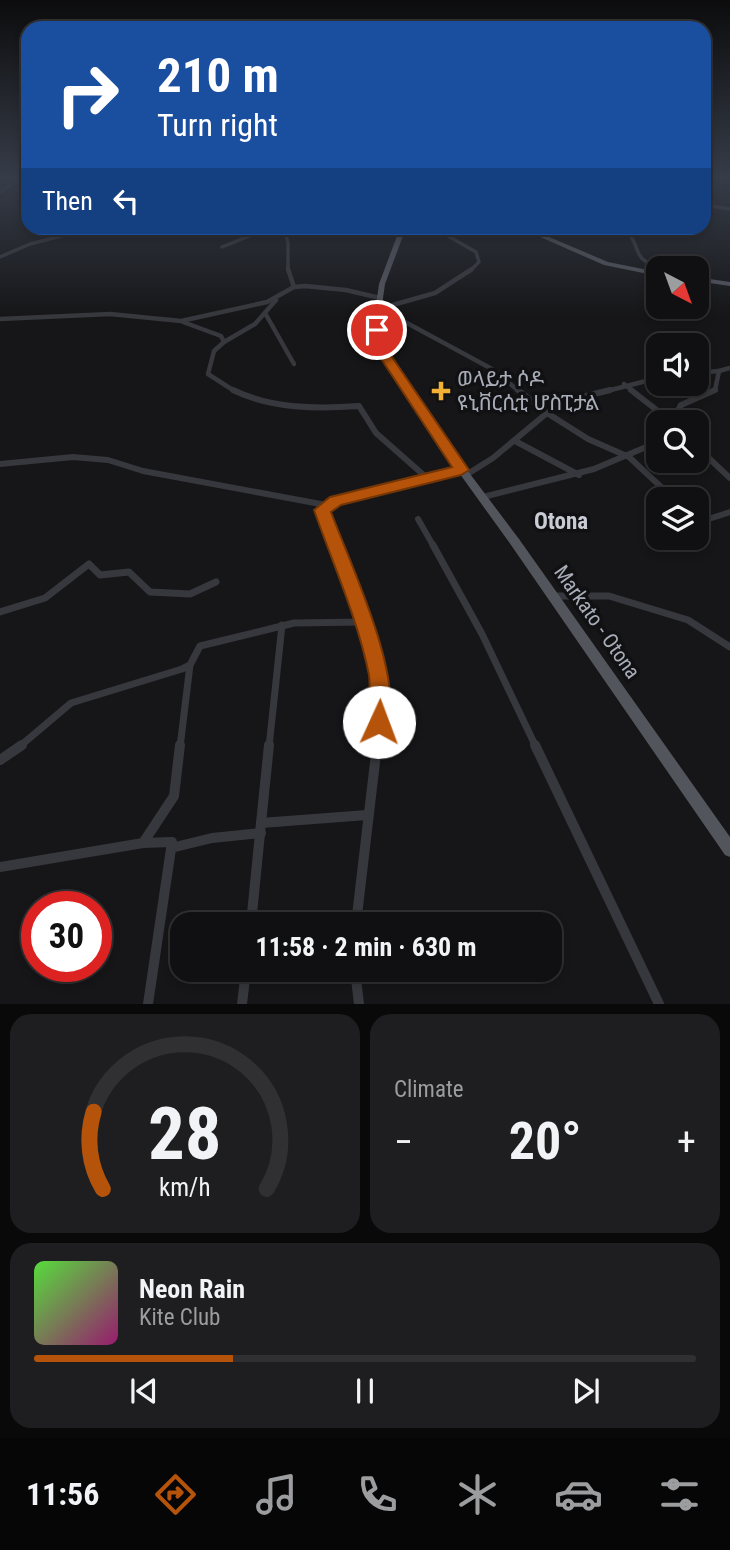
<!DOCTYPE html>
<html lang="en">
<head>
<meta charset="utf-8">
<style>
	:root { --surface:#101012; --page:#1e1e20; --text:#f1f3f6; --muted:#9c9d9f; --line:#303032; --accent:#b45309 }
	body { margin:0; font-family:"Roboto Condensed","Noto Sans Ethiopic",sans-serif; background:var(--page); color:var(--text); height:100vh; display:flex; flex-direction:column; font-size:26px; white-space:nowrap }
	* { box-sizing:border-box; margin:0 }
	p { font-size:23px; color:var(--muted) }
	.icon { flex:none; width:38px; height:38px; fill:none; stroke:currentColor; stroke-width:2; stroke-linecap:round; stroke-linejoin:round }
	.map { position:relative; height:1004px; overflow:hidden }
	.panel { display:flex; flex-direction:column; gap:10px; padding:10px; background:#09090a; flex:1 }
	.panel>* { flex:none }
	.guide { position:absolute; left:21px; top:21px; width:690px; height:214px; border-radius:21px; box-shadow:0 4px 10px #0003,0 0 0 2px var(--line); background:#1a4fa0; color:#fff; overflow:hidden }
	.needle { width:46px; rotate:139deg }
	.controls { position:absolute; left:646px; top:256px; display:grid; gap:14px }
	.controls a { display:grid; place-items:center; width:63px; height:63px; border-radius:14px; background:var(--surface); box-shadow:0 4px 10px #0003,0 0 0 2px var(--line); font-size:35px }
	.speed { position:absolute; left:21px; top:891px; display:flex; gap:14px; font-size:35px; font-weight:700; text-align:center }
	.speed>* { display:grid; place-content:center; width:91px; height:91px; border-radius:50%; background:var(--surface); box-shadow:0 4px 10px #0003,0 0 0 2px var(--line); line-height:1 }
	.speed .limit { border:10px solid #d22; background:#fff; color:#111 }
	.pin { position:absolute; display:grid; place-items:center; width:60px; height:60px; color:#fff; margin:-30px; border:4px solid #fff; border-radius:50%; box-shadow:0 2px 7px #0007 }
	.me { position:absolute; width:77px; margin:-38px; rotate:2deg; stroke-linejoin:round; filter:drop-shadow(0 0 5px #0008) }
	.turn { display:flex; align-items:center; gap:24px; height:147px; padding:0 21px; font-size:32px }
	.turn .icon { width:91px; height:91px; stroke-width:2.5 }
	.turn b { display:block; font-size:49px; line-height:60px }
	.then { display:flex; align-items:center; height:66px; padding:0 21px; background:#0003; gap:14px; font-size:26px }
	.big { font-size:52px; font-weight:700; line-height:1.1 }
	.panel .widget { flex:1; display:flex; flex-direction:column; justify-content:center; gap:10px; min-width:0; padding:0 24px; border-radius:21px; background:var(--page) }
	.panel .dial { align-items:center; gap:0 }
	.dial svg { height:182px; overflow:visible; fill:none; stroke:var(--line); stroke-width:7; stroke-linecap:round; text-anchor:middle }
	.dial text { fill:var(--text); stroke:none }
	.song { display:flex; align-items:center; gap:21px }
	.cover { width:84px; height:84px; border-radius:10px; background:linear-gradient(135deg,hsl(110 70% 55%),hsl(320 70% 35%)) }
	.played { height:7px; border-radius:4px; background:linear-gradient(90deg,var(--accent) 30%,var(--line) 30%) }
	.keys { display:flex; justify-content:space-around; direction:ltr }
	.heat { display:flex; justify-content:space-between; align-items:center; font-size:38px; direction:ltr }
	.panel .tiles { flex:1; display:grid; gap:10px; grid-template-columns:1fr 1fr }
	.widget:last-child { grid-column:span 2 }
	.trip { position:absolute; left:170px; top:912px; width:392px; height:70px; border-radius:21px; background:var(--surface); box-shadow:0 4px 10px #0003,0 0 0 2px var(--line); font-weight:700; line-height:70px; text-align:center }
	.tab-bar { display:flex; height:112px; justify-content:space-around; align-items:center; background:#060607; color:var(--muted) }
	.tab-bar .icon { width:49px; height:49px }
	.tab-bar .current { color:var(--accent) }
	.tab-bar b { font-size:32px; color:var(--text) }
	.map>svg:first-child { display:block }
</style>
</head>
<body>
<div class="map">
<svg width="730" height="1004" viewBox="0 0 730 1004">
	<rect width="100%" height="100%" fill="#161618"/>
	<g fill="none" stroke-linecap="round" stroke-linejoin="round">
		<g stroke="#37383d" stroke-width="3.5">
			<path d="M0,192L24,177"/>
			<path d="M704,205L730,209"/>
			<path d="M284,228L288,243V271"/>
			<path d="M434,228L476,252L479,262L470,271"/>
			<path d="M586,228L595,232L629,233C643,254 631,258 662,268"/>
			<path d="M222,247L269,228"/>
			<path d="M0,257L30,244L92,228"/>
		</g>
		<g stroke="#37383d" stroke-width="4.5">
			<path d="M288,269L294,287"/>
			<path d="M382,308L435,293L472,269"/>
			<path d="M381,309L492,369L520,392"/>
			<path d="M265,313L294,364"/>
			<path d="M0,319L110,314L181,321L267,302L294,287L305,286L346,290L380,298"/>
			<path d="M183,322L221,336L224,342L214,351L208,374L236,392"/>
			<path d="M224,342L255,324L276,300"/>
			<path d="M696,373L719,371"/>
			<path d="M624,384L634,392"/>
			<path d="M603,392L658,378"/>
			<path d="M711,392L715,390L719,371L730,368"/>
		</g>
		<g stroke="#37383d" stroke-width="6">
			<path d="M233,390C272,409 317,409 359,406L376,433L427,478"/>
			<path d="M518,390L547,413L566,401L610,390"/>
			<path d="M631,390L672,422"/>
			<path d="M672,422L681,405L715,390"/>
			<path d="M515,441L579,475"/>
			<path d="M696,446L730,478"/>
			<path d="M0,464L73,457L108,460L143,471L326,505"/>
			<path d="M466,475L493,458L547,413L588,439L629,457L674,499"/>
			<path d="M483,497L594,469L658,442"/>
			<path d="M418,519L434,547"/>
			<path d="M696,523L730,512"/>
			<path d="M335,547L322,510L336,501L461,470"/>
		</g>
		<g stroke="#37383d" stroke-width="7">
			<path d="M334,545L380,678L377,747"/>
			<path d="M433,545L482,634L536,747"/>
			<path d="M553,596H609L688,620L730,647"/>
			<path d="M0,612L45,598L89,564L100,575L129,572L150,592L190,594L216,582"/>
			<path d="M19,747L71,703L182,669L190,665L200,646L294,623L363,622"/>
			<path d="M180,747L190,665"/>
			<path d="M269,747L282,625"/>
		</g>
		<g stroke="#37383d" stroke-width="10">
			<path d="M535,745L659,1004"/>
			<path d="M0,760L22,745"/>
			<path d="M261,823L269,745"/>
			<path d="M143,843L174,796L180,745"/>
			<path d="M171,848L212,838L261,833"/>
			<path d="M0,867L143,843L172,842L148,1004"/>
			<path d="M251,924L261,823L367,815"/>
			<path d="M356,924L377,745"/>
			<path d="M355,970L359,1004"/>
			<path d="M242,1004L246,970"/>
		</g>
		<g fill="#53555c" fill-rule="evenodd">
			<path d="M400,228H406L385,284L383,298L382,338L390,357L440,434L519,539L730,837V857L725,855L511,545L434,438L382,357L374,338L377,298L379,284Z"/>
			<path d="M522,228H528L608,262L658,272V276L604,265L522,229Z"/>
			<path d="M696,277L730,282V286L696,281Z"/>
		</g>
	</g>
	<linearGradient id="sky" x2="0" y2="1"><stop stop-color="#0c0c0d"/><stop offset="0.56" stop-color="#363c48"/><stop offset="1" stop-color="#363c48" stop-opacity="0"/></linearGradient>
	<rect width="730" height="317" fill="url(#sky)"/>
	<path fill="#b45309" stroke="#753606" stroke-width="2" d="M377,326L383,330L392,357L469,470L461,475L341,505L331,512C349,561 407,682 386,729L379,732L371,729C364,712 372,693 369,675C358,620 333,564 314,510L330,497L452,467L380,357L372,330Z"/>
	<path fill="#f2b134" stroke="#111113" stroke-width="2.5" d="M437.5 380.5h7v7h7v7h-7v7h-7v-7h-7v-7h7z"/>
	<g text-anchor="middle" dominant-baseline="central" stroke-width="7" stroke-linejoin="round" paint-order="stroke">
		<g font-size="21" fill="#a8adb8" stroke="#111113" text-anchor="start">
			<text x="457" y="379">ወላይታ ሶዶ<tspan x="457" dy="24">ዩኒቨርሲቲ ሆስፒታል</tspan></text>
		</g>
		<g font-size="21" fill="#a8adb8" stroke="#111113">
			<text transform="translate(597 622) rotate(55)">Markato - Otona</text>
		</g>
		<g font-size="23" font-weight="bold" fill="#c9ccd4" stroke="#111113">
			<text x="561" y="521">Otona</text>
		</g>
	</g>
</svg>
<div class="controls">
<a><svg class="needle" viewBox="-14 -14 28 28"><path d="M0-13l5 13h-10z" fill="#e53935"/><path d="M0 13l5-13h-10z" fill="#9c9d9f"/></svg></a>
<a><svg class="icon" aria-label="sound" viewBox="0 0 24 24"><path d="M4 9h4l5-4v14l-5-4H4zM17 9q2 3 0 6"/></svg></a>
<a><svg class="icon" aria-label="search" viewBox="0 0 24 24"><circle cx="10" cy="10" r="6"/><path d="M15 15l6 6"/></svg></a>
<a><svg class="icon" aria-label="layers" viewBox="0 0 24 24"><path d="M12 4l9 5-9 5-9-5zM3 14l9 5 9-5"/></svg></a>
</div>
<div class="speed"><div class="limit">30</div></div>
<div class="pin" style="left:377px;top:330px;background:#d93025"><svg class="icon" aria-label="arrive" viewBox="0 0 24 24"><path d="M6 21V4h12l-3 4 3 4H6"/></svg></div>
<svg class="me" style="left:379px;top:722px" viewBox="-20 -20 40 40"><circle r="19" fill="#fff"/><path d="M0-13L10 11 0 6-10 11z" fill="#b45309"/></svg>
<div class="trip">11:58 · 2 min · 630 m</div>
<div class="guide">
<div class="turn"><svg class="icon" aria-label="right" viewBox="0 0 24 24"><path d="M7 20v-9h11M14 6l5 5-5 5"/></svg><div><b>210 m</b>Turn right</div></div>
<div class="then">Then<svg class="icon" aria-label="left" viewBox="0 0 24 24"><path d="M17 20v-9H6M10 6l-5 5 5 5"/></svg></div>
</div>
</div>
<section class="panel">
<div class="tiles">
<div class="widget dial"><svg viewBox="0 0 100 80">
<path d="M14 69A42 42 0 1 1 86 69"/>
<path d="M14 69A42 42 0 0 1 10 35" stroke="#b45309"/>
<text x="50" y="56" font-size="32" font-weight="700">28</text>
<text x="50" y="72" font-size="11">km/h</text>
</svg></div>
<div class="widget"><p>Climate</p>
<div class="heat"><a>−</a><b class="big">20°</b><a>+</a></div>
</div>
<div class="widget">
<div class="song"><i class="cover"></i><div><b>Neon Rain</b><p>Kite Club</p></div></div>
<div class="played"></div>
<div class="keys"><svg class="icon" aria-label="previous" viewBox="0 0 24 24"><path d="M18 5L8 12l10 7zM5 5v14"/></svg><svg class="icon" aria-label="pause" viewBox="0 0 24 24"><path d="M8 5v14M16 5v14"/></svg><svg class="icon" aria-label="next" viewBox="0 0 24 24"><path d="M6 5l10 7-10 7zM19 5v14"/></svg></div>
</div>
</div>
</section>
<nav class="tab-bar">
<b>11:56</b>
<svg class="icon current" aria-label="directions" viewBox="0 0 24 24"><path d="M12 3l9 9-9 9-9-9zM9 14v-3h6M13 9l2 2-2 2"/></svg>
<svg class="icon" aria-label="music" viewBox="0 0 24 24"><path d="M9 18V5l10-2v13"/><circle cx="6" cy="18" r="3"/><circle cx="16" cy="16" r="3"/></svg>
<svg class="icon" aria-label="phone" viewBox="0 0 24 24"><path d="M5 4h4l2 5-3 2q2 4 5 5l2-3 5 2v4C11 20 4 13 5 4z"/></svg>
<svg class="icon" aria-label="climate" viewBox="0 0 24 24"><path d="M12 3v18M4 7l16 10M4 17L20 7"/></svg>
<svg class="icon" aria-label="car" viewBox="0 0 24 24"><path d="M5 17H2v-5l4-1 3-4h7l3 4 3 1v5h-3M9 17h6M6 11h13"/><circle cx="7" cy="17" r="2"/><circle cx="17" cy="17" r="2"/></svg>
<svg class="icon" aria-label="filters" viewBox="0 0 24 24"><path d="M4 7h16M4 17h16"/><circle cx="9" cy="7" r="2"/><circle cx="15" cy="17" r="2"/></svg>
</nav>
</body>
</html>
